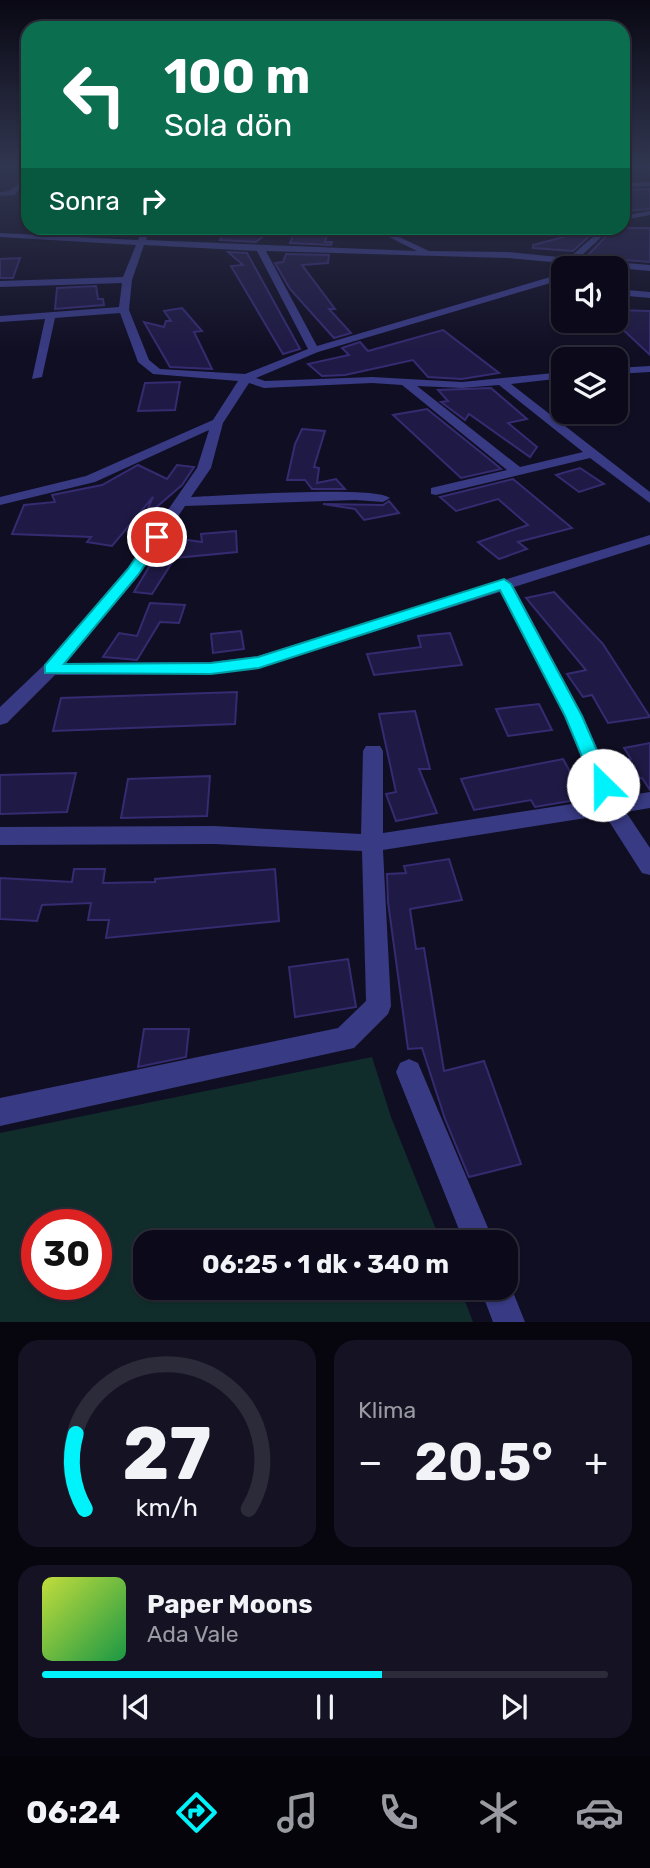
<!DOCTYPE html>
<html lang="tr">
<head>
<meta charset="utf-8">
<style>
	:root { --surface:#0c0a1a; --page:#151323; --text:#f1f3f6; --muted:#9a9aa2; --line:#2c2b39; --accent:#00f2fb }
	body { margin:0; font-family:Rubik,sans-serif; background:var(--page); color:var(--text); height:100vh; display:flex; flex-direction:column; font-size:26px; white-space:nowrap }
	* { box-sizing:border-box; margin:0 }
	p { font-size:23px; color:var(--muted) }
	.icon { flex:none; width:38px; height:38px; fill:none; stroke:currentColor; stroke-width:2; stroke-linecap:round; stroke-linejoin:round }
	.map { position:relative; height:1322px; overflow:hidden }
	.drawer { display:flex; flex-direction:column; gap:18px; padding:18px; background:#07060e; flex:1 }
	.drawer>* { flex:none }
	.top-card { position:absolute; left:21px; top:21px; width:609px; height:214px; border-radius:21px; box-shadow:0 2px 5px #0004,0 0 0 2px var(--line); background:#0b6e4f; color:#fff; overflow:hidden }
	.buttons { position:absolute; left:551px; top:256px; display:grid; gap:14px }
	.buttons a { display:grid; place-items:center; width:77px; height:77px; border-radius:14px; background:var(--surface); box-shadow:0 2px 5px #0004,0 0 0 2px var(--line); font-size:35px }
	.speed { position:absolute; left:21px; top:1209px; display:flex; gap:14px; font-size:35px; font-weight:700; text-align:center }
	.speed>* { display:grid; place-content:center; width:91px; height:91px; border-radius:50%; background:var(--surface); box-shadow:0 2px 5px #0004,0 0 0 2px var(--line); line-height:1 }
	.speed .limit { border:10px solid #d22; background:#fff; color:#111 }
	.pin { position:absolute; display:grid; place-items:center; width:60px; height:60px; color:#fff; margin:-30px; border:4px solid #fff; border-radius:50%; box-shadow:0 2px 7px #0007 }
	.me { position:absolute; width:77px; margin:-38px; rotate:337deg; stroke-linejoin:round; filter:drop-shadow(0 0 5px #0008) }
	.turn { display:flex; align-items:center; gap:24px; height:147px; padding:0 28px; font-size:32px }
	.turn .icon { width:91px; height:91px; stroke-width:2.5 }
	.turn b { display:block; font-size:49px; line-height:60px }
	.then { display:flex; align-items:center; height:66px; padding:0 28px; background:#0003; gap:14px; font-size:26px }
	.big { font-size:52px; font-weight:700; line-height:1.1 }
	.drawer .widget { flex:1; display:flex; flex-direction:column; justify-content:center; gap:10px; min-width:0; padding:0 24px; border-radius:21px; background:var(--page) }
	.drawer .dial { align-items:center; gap:0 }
	.dial svg { height:182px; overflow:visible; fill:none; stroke:var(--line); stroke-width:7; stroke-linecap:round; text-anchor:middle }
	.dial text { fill:var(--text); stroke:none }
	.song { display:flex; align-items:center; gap:21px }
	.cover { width:84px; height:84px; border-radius:10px; background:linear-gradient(135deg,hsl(70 70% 55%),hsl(140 70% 35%)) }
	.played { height:7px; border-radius:4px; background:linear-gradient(90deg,var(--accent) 60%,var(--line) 60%) }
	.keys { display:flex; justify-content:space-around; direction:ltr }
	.heat { display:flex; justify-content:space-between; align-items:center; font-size:38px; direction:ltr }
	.drawer .tiles { flex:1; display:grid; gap:18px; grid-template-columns:1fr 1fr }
	.widget:last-child { grid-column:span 2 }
	.trip { position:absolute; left:133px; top:1230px; width:385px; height:70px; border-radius:21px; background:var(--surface); box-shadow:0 2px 5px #0004,0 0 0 2px var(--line); font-weight:700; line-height:70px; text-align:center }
	.dock { display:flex; height:112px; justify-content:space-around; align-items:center; background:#05040a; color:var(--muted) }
	.dock .icon { width:49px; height:49px }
	.dock .on { color:var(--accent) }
	.dock b { font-size:32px; color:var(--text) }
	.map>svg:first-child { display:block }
</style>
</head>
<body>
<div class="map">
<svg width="650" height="1322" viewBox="0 0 650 1322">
	<rect width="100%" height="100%" fill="#100e23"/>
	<path fill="#112d2b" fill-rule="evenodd" d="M372,1057L391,1117L441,1242H145V1288H460L473,1322H0V1133ZM37,1225H96V1284H37Z"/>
	<g fill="#1f1a45" stroke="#352b71" stroke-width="2">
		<path d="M650,189V209L623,211V190Z"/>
		<path d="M234,228H273L256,242L220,240L225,231H238Z"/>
		<path d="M296,228H329L325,242H332L331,245L290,243Z"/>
		<path d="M598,228L573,251L533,248V245Z"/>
		<path d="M614,228H650V262L586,257Z"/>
		<path d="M228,252L247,253L300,349L283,354L231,266L243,265Z"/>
		<path d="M286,254L329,255L328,263L302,265L335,309H329L351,333L334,338L290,289L275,263L283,262Z"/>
		<path d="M20,258L13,278H0V259Z"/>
		<path d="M96,286L98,299H103L104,305L55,309L57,288Z"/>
		<path d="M182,308L202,331L194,332L212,369L170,367L144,322L164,327L166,321H171L164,311Z"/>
		<path d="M616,310L650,311V355L616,323Z"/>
		<path d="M443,330L499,373L462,379L428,377L413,360L345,375L322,376L308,364L349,355L342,348L360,342L368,351Z"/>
		<path d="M180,382L175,410L138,411L145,383Z"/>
		<path d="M491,388L527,419L508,423L537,447L530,457L469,414L465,420L441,402L448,401L438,390Z"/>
		<path d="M427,409L494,463L501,469L461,478L393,415Z"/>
		<path d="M302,429L325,431L314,467L319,468L317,483L336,479L345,489H312L305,480H287L295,444Z"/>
		<path d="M138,465L167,479L177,465L194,467L182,485L152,511L148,508L153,497L112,546L87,542L91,537L12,534L24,505L55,502L52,495L102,485Z"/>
		<path d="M580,468L604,484L579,492L556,475Z"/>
		<path d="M513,479L572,528L518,542L527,549L499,559L478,542L528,525L498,499L456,511L440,497Z"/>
		<path d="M389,501L399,513L364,520L355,509L323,504L383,505Z"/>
		<path d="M236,531L237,552L175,558L152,594L134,592L167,537L202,542L201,534Z"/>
		<path d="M554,592L603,644L650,717L608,723L592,695L583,697L567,674L586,670L526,598Z"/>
		<path d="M150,603L185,605L179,623L160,622L137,660L103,657L119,633L137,636Z"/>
		<path d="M241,631L244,649L213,653L211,634Z"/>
		<path d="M450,633L462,665L374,675L367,654L421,647L418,636Z"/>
		<path d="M237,692L235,724L53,731L61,698Z"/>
		<path d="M539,704L552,730L508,736L496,709Z"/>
		<path d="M415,711L430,769H419L437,813L396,821L386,794L396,792L379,714Z"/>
		<path d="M650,743V790L642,778L636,779L624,761L631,759L624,748Z"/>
		<path d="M563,759L573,777L585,774L594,797L535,807L531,800L474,810L461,779Z"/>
		<path d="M76,773L67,812L0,814V775Z"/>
		<path d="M210,776L207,816L121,818L128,779Z"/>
		<path d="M449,859L462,900L410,909L416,949L424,948L444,1071L484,1061L521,1164L469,1177L445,1119L422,1048L408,1049L388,902L387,874L406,873L404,866Z"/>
		<path d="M74,869H105L103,883L155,882V879L275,869L279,921L106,938L109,920H88L91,903L42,905L37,921L0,919V878L72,882Z"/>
		<path d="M348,959L356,1007L295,1017L289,967Z"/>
		<path d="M144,1029H189L186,1057L138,1067Z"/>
	</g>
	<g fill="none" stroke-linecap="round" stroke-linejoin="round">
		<g fill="#383a83" fill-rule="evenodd">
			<path d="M28,176V182L14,195L0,196V192L9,191Z"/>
			<path d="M650,182V186L623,187V183Z"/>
			<path d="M650,211V215L623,220V216Z"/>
			<path d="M142,228H150L146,240L417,251L371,228H380L429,251L507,252L569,258L603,228H611L578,259L650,265V271L507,258L266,251L317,346L564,273V279L318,352L256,378L265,381L372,377L462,382L564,372V378L511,384L650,492V503L590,458L436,495L431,494V488L507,470L402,385L372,383L264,388L249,383L223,423L211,468L191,497C220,496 375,485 390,498L383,502L355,500L185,506L139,575L65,663L211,662L258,656L650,535V544L514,587L583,716L618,797L650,792V808L626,812L650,848V875L642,873L605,815L383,850L391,1006L388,1014L354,1048L0,1126V1098L338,1028L366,1001L362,851L214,844L0,845V827L214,826L361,834L363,751L366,746H380L383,751V833L598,800L565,716L500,592L259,668L211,674L55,675L7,723L0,725V707L44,665L127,569L197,468L209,430L95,482L0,505V497L86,476L213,420L238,381L153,374L138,362L120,313L55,318L42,377L32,379L45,319L0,322V316L119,307L122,283L0,287V281L123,277L136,245L0,237V233L138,240ZM144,245L257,251L308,349L245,374L160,369L149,360L129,310L132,280ZM499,385L583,452L520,467L417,386L462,388Z"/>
			<path d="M616,289L650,292V298L616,295Z"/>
			<path d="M650,366V372L616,374V368Z"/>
			<path d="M409,1059L418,1063L494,1242H464L396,1072L400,1063Z"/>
			<path d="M506,1277H507L525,1322H493L480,1288H506Z"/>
		</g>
	</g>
	<linearGradient id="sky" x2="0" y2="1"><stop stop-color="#090813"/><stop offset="0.47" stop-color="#313650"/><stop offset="1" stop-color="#313650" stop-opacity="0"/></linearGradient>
	<rect width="650" height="352" fill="url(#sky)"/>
	<path fill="#00f2fb" stroke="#009da3" stroke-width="2" d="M152,534L164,537L138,575L64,664L211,663L258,657L504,579L511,584L582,716L612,785L609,790H596L565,716L500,590L259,668L211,674L45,673V665L128,569Z"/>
</svg>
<div class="buttons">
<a><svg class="icon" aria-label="sound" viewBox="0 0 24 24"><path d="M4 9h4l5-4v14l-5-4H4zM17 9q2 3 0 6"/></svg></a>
<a><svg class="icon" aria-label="layers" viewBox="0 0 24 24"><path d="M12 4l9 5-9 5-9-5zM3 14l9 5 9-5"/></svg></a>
</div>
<div class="speed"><div class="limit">30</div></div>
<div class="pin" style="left:157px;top:537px;background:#d93025"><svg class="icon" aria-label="arrive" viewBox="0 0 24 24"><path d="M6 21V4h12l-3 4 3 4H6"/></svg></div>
<svg class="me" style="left:603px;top:785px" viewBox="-20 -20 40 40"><circle r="19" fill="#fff"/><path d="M0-13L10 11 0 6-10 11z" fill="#00f2fb"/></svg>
<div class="trip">06:25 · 1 dk · 340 m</div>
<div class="top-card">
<div class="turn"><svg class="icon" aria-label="left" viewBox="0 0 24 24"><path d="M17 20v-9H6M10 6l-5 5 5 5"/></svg><div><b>100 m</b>Sola dön</div></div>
<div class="then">Sonra<svg class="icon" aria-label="right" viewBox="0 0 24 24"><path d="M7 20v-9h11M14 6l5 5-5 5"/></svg></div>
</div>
</div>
<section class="drawer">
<div class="tiles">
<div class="widget dial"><svg viewBox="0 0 100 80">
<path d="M14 69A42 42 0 1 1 86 69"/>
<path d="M14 69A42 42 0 0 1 10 36" stroke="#00f2fb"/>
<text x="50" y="56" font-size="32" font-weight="700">27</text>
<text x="50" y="72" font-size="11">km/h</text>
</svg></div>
<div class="widget"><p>Klima</p>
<div class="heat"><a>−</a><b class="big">20.5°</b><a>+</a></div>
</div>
<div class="widget">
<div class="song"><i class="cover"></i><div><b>Paper Moons</b><p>Ada Vale</p></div></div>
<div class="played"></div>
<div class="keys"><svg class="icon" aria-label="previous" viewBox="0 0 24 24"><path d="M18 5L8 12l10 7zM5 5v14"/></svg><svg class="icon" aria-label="pause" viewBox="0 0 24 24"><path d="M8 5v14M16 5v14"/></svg><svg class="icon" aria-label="next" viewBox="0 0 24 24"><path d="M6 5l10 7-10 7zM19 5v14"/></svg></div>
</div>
</div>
</section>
<nav class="dock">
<b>06:24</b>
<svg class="icon on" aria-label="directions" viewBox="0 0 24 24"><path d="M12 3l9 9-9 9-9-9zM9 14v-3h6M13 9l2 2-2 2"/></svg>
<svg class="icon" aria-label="music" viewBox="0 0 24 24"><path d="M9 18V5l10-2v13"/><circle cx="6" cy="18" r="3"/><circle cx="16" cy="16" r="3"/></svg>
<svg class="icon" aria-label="phone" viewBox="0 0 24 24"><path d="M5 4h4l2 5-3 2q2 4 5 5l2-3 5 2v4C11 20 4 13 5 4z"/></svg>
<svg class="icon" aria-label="climate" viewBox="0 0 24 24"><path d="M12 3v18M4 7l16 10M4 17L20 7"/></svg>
<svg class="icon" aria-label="car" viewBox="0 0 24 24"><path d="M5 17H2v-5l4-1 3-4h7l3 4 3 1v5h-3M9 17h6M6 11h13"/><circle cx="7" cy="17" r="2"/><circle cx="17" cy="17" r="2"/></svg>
</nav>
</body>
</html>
